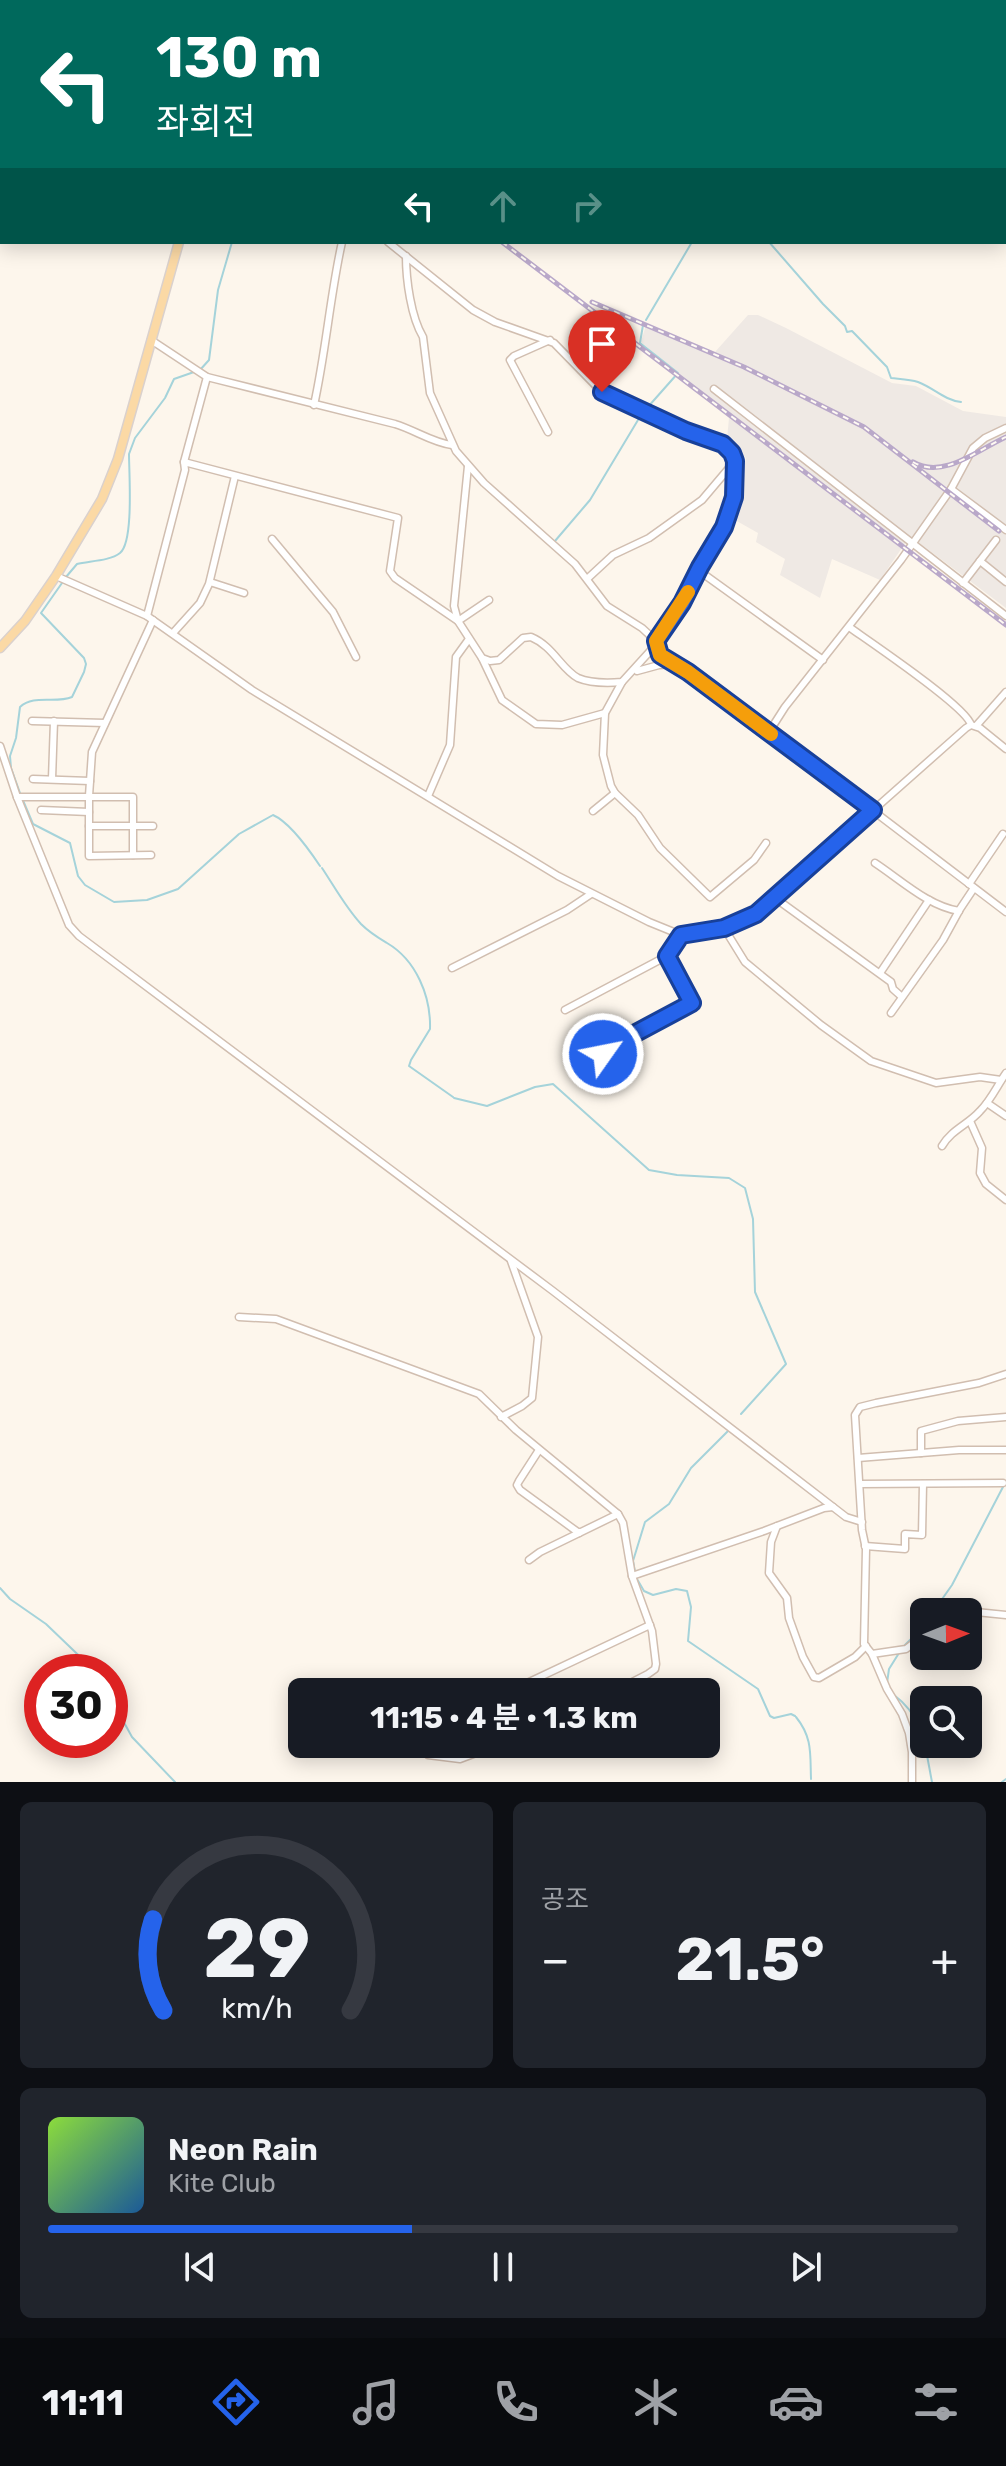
<!DOCTYPE html>
<html lang="ko">
<head>
<meta charset="utf-8">
<style>
	:root { --surface:#171b24; --page:#20242c; --text:#f1f3f6; --muted:#9ea1a6; --line:#363941; --accent:#2563eb }
	body { margin:0; font-family:Rubik,"Noto Sans KR",sans-serif; background:var(--page); color:var(--text); height:100vh; display:flex; flex-direction:column; font-size:30px; white-space:nowrap }
	* { box-sizing:border-box; margin:0 }
	p { font-size:26px; color:var(--muted) }
	.icon { flex:none; width:44px; height:44px; fill:none; stroke:currentColor; stroke-width:2; stroke-linecap:round; stroke-linejoin:round }
	.map { position:relative; height:1782px; overflow:hidden }
	.side { display:flex; flex-direction:column; gap:20px; padding:20px; background:#0d0f14; flex:1 }
	.side>* { flex:none }
	.guide { position:absolute; left:0px; top:0px; width:1006px; height:244px; box-shadow:0 4px 20px #0003; background:#00695c; color:#fff; overflow:hidden }
	.needle { width:52px; rotate:89deg }
	.fabs { position:absolute; left:910px; top:1598px; display:grid; gap:16px }
	.fabs a { display:grid; place-items:center; width:72px; height:72px; border-radius:12px; background:var(--surface); box-shadow:0 4px 20px #0003; font-size:40px }
	.speed { position:absolute; left:24px; top:1654px; display:flex; gap:16px; font-size:40px; font-weight:700; text-align:center }
	.speed>* { display:grid; place-content:center; width:104px; height:104px; border-radius:50%; background:var(--surface); box-shadow:0 4px 20px #0003; line-height:1 }
	.speed .limit { border:12px solid #d22; background:#fff; color:#111 }
	.pin { position:absolute; display:grid; place-items:center; width:68px; height:68px; color:#fff; margin:-82px -34px; border-radius:50% 50% 50% 0; rotate:-45deg; box-shadow:0 0 8px #0007 }
	.pin .icon { rotate:45deg }
	.me { position:absolute; width:88px; margin:-44px; rotate:57deg; stroke-linejoin:round; filter:drop-shadow(0 0 6px #0008) }
	.turn { display:flex; align-items:center; gap:28px; height:168px; padding:0 24px; font-size:36px }
	.turn .icon { width:104px; height:104px; stroke-width:2.5 }
	.turn b { display:block; font-size:56px; line-height:68px }
	.lanes { display:flex; align-items:center; height:76px; padding:0 24px; background:#0003; justify-content:center; gap:40px; direction:ltr }
	.lanes .off { opacity:.35 }
	.big { font-size:60px; font-weight:700; line-height:1.1 }
	.side .card { flex:1; display:flex; flex-direction:column; justify-content:center; gap:12px; min-width:0; padding:0 28px; border-radius:12px; background:var(--page) }
	.side .dial { align-items:center; gap:0 }
	.dial svg { height:208px; overflow:visible; fill:none; stroke:var(--line); stroke-width:7; stroke-linecap:round; text-anchor:middle }
	.dial text { fill:var(--text); stroke:none }
	.song { display:flex; align-items:center; gap:24px }
	.cover { width:96px; height:96px; border-radius:12px; background:linear-gradient(135deg,hsl(90 70% 55%),hsl(210 70% 35%)) }
	.played { height:8px; border-radius:4px; background:linear-gradient(90deg,var(--accent) 40%,var(--line) 40%) }
	.keys { display:flex; justify-content:space-around; direction:ltr }
	.heat { display:flex; justify-content:space-between; align-items:center; font-size:44px; direction:ltr }
	.side .tiles { flex:1; display:grid; gap:20px; grid-template-columns:1fr 1fr }
	.card:last-child { grid-column:span 2 }
	.trip { position:absolute; left:288px; top:1678px; width:432px; height:80px; border-radius:12px; background:var(--surface); box-shadow:0 4px 20px #0003; font-weight:700; line-height:80px; text-align:center }
	.menu { display:flex; height:128px; justify-content:space-around; align-items:center; background:#090b0e; color:var(--muted) }
	.menu .icon { width:56px; height:56px }
	.menu .on { color:var(--accent) }
	.menu b { font-size:36px; color:var(--text) }
	.map>svg:first-child { display:block }
</style>
</head>
<body>
<div class="map">
<svg width="1006" height="1782" viewBox="0 0 1006 1782">
	<rect width="100%" height="100%" fill="#fdf6ec"/>
	<path fill="#efe9e4" d="M748,315H758L786,328L892,383L916,386L963,411L1006,417V608L910,536L880,580L832,559L820,598L780,575L785,559L756,542L758,533L735,520L746,458L727,439L729,418L641,342L646,325L715,352Z"/>
	<g fill="none" stroke-linecap="round" stroke-linejoin="round">
		<g stroke="#a5d3da" stroke-width="2">
			<path d="M793,0V2"/>
			<path d="M769,242L823,304L845,326L847,332L852,331L887,367L891,378C900,379 910,379 918,382C934,388 944,400 961,402"/>
			<path d="M646,320L692,242"/>
			<path d="M643,325L640,343L678,373L647,408"/>
			<path d="M200,370L209,360L218,290L232,242"/>
			<path d="M555,541L590,500L641,415"/>
			<path d="M66,577L77,564C89,561 110,561 120,553C134,542 129,473 129,454L135,438L165,398L174,379L194,372"/>
			<path d="M20,793L11,768L10,756L16,738L20,707C34,694 55,704 72,697L84,672L86,664L84,658L41,613L62,583"/>
			<path d="M22,798L33,824L70,843L78,876L85,885L114,902L147,900L178,889L239,834L273,815C289,822 310,851 320,866"/>
			<path d="M322,868C334,886 346,908 361,924C370,933 377,937 387,943C416,960 431,996 430,1029L411,1060L409,1066L453,1097"/>
			<path d="M454,1098L487,1106L535,1087L553,1084L649,1170L677,1175L729,1178L745,1188L753,1219L755,1292L786,1364L741,1414"/>
			<path d="M635,1572L633,1561L645,1522L669,1504L691,1468L728,1431"/>
			<path d="M637,1579L644,1591L653,1595L676,1589L687,1591L691,1607L688,1641L758,1689L770,1716L774,1718L791,1714L795,1716"/>
			<path d="M0,1588L10,1599L46,1624L96,1672"/>
			<path d="M933,1612L952,1585L1004,1485"/>
			<path d="M905,1645L924,1626"/>
			<path d="M887,1683L889,1669L899,1653"/>
			<path d="M894,1695C924,1717 925,1747 932,1782"/>
			<path d="M110,1697L132,1737L175,1782"/>
			<path d="M796,1717C813,1738 810,1755 811,1779"/>
			<path d="M1002,1782L1006,1779"/>
		</g>
		<defs>
			<g id="minor">
				<path d="M388,242L473,310L495,322L554,343L602,392L686,431L723,444L732,453L735,467L734,497L724,527L701,565L682,603L652,649L622,682C610,683 590,683 578,678C562,670 553,646 531,637L523,638L499,660L490,661L482,658L458,621L454,606L468,466"/>
				<path d="M406,256C406,280 411,317 423,337L430,393L456,451L484,483L575,564L607,606L642,628L656,641L657,649L664,658L688,672L733,704L1006,912"/>
				<path d="M151,340L207,377L395,424C415,430 433,443 452,445"/>
				<path d="M714,389L1006,616"/>
				<path d="M314,405C326,351 330,296 342,242"/>
				<path d="M548,432L510,360L514,356L550,340"/>
				<path d="M184,462L398,518L390,571L395,578L458,621L489,600"/>
				<path d="M951,489L1006,530"/>
				<path d="M272,539L333,612L356,657"/>
				<path d="M980,561L1006,582"/>
				<path d="M698,570L823,660"/>
				<path d="M56,576L147,616L252,690L558,876L649,922L681,935L724,928L756,914L966,728L971,725L980,728L1006,749"/>
				<path d="M587,579L613,555L649,538L702,500L735,461"/>
				<path d="M210,582L244,593"/>
				<path d="M963,583L996,540"/>
				<path d="M147,616L185,470L184,462L207,377"/>
				<path d="M849,627C870,642 967,707 971,725"/>
				<path d="M173,633L200,603L209,584L235,476"/>
				<path d="M482,658L502,700L536,724L562,725L605,713"/>
				<path d="M637,671L659,665L673,664"/>
				<path d="M622,682L605,713L603,755L611,786L615,793L638,815L660,848L710,897L754,860L766,843"/>
				<path d="M32,721L105,723"/>
				<path d="M976,726L1006,692"/>
				<path d="M769,732L785,707L901,560L951,489L973,448L985,438L1006,428"/>
				<path d="M0,746L17,797L69,925L79,936L553,1291L846,1517L862,1522"/>
				<path d="M33,779L90,781"/>
				<path d="M52,779L54,721"/>
				<path d="M428,796L450,745L456,657L469,639"/>
				<path d="M17,797H133V855"/>
				<path d="M41,810L89,812"/>
				<path d="M593,811L615,793"/>
				<path d="M89,826H153"/>
				<path d="M151,855L89,856V796L92,752L153,620"/>
				<path d="M875,863C901,880 928,906 959,911"/>
				<path d="M969,884L1003,834"/>
				<path d="M775,898L891,982L893,989L902,997"/>
				<path d="M724,928L745,962L821,1025L871,1061L936,1083L980,1077L1001,1080"/>
				<path d="M452,968L567,910L591,894"/>
				<path d="M880,973L929,900"/>
				<path d="M565,1010L667,956L681,935"/>
				<path d="M891,1013L943,940L960,909L974,888"/>
				<path d="M603,1054L606,1049L692,1003L667,956"/>
				<path d="M987,1103L1006,1116"/>
				<path d="M970,1121L982,1148L980,1173L986,1184L1006,1200"/>
				<path d="M942,1146C951,1130 969,1124 980,1111C991,1100 997,1086 1006,1073"/>
				<path d="M239,1317L276,1319L479,1394L516,1430L618,1514L623,1523L632,1576L652,1631L656,1664L655,1669L648,1674L613,1692"/>
				<path d="M501,1417L522,1406L532,1398L538,1337L511,1261"/>
				<path d="M539,1450L519,1481L517,1485L520,1490L579,1533L618,1514"/>
				<path d="M921,1453V1431L958,1421L1006,1417"/>
				<path d="M858,1458L959,1450H1006"/>
				<path d="M860,1484L1003,1483"/>
				<path d="M777,1526L771,1542L769,1573L787,1598L789,1618L803,1657L814,1677L819,1678L855,1657L866,1646"/>
				<path d="M865,1546L905,1549V1534L922,1535L923,1484"/>
				<path d="M529,1560L540,1552L579,1533"/>
				<path d="M632,1576L764,1531L824,1508L833,1507"/>
				<path d="M946,1612L956,1610L1006,1615"/>
				<path d="M872,1654L906,1649L924,1635"/>
				<path d="M508,1692L650,1625"/>
				<path d="M428,1755L460,1759L500,1744"/>
				<path d="M912,1782V1752L909,1733L902,1714L887,1689L872,1654L864,1644L866,1549L862,1530L855,1415L860,1407L876,1403L979,1383L1006,1374"/>
			</g>
			<g id="major">
				<path d="M181,0L183,2"/>
				<path d="M280,2L281,0"/>
				<path d="M0,648L25,621L56,576L102,499L118,459L179,242"/>
			</g>
		</defs>
		<use href="#minor" stroke="#d1beb0" stroke-width="9"/>
		<use href="#major" stroke="#dad1cd" stroke-width="11"/>
		<use href="#minor" stroke="#fff" stroke-width="6"/>
		<use href="#major" stroke="#fbd9a5" stroke-width="8"/>
		<defs>
			<g id="rail">
				<path d="M190,0L193,2"/>
				<path d="M502,242L1006,625"/>
				<path d="M592,302L744,367L864,427L999,531"/>
				<path d="M913,462C943,480 979,449 1006,437"/>
			</g>
		</defs>
		<use href="#rail" stroke="#b9a8c9" stroke-width="5"/>
		<use href="#rail" stroke="#fffaf3" stroke-width="2" stroke-dasharray="6" stroke-linecap="butt"/>
	</g>
	<g fill="none" stroke-linecap="round" stroke-linejoin="round">
		<defs>
			<path id="route" d="M602,392L686,431L723,444L732,453L735,461L734,497L724,527L700,567L682,603L656,641L660,655L688,672L873,810L756,914L724,928L681,935L667,956L692,1003L606,1049L603,1054"/>
		</defs>
		<use href="#route" stroke="#184099" stroke-width="20"/>
		<use href="#route" stroke="#2563eb" stroke-width="14"/>
		<path stroke="#f59e0b" stroke-width="14" d="M688,592L656,641L660,655L688,672L771,734"/>
	</g>
</svg>
<div class="fabs">
<a><svg class="needle" viewBox="-14 -14 28 28"><path d="M0-13l5 13h-10z" fill="#e53935"/><path d="M0 13l5-13h-10z" fill="#9ea1a6"/></svg></a>
<a><svg class="icon" aria-label="search" viewBox="0 0 24 24"><circle cx="10" cy="10" r="6"/><path d="M15 15l6 6"/></svg></a>
</div>
<div class="speed"><div class="limit">30</div></div>
<div class="pin" style="left:602px;top:392px;background:#d93025"><svg class="icon" aria-label="arrive" viewBox="0 0 24 24"><path d="M6 21V4h12l-3 4 3 4H6"/></svg></div>
<svg class="me" style="left:603px;top:1054px" viewBox="-20 -20 40 40"><circle r="17" fill="#2563eb" stroke="#fff" stroke-width="3"/><path d="M0-11L8 9 0 5-8 9z" fill="#fff"/></svg>
<div class="trip">11:15 · 4 분 · 1.3 km</div>
<div class="guide">
<div class="turn"><svg class="icon" aria-label="left" viewBox="0 0 24 24"><path d="M17 20v-9H6M10 6l-5 5 5 5"/></svg><div><b>130 m</b>좌회전</div></div>
<div class="lanes"><svg class="icon" aria-label="left" viewBox="0 0 24 24"><path d="M17 20v-9H6M10 6l-5 5 5 5"/></svg><svg class="icon off" aria-label="ahead" viewBox="0 0 24 24"><path d="M12 20V5M6 11l6-6 6 6"/></svg><svg class="icon off" aria-label="right" viewBox="0 0 24 24"><path d="M7 20v-9h11M14 6l5 5-5 5"/></svg></div>
</div>
</div>
<section class="side">
<div class="tiles">
<div class="card dial"><svg viewBox="0 0 100 80">
<path d="M14 69A42 42 0 1 1 86 69"/>
<path d="M14 69A42 42 0 0 1 10 34" stroke="#2563eb"/>
<text x="50" y="56" font-size="32" font-weight="700">29</text>
<text x="50" y="72" font-size="11">km/h</text>
</svg></div>
<div class="card"><p>공조</p>
<div class="heat"><a>−</a><b class="big">21.5°</b><a>+</a></div>
</div>
<div class="card">
<div class="song"><i class="cover"></i><div><b>Neon Rain</b><p>Kite Club</p></div></div>
<div class="played"></div>
<div class="keys"><svg class="icon" aria-label="previous" viewBox="0 0 24 24"><path d="M18 5L8 12l10 7zM5 5v14"/></svg><svg class="icon" aria-label="pause" viewBox="0 0 24 24"><path d="M8 5v14M16 5v14"/></svg><svg class="icon" aria-label="next" viewBox="0 0 24 24"><path d="M6 5l10 7-10 7zM19 5v14"/></svg></div>
</div>
</div>
</section>
<nav class="menu">
<b>11:11</b>
<svg class="icon on" aria-label="directions" viewBox="0 0 24 24"><path d="M12 3l9 9-9 9-9-9zM9 14v-3h6M13 9l2 2-2 2"/></svg>
<svg class="icon" aria-label="music" viewBox="0 0 24 24"><path d="M9 18V5l10-2v13"/><circle cx="6" cy="18" r="3"/><circle cx="16" cy="16" r="3"/></svg>
<svg class="icon" aria-label="phone" viewBox="0 0 24 24"><path d="M5 4h4l2 5-3 2q2 4 5 5l2-3 5 2v4C11 20 4 13 5 4z"/></svg>
<svg class="icon" aria-label="climate" viewBox="0 0 24 24"><path d="M12 3v18M4 7l16 10M4 17L20 7"/></svg>
<svg class="icon" aria-label="car" viewBox="0 0 24 24"><path d="M5 17H2v-5l4-1 3-4h7l3 4 3 1v5h-3M9 17h6M6 11h13"/><circle cx="7" cy="17" r="2"/><circle cx="17" cy="17" r="2"/></svg>
<svg class="icon" aria-label="filters" viewBox="0 0 24 24"><path d="M4 7h16M4 17h16"/><circle cx="9" cy="7" r="2"/><circle cx="15" cy="17" r="2"/></svg>
</nav>
</body>
</html>
